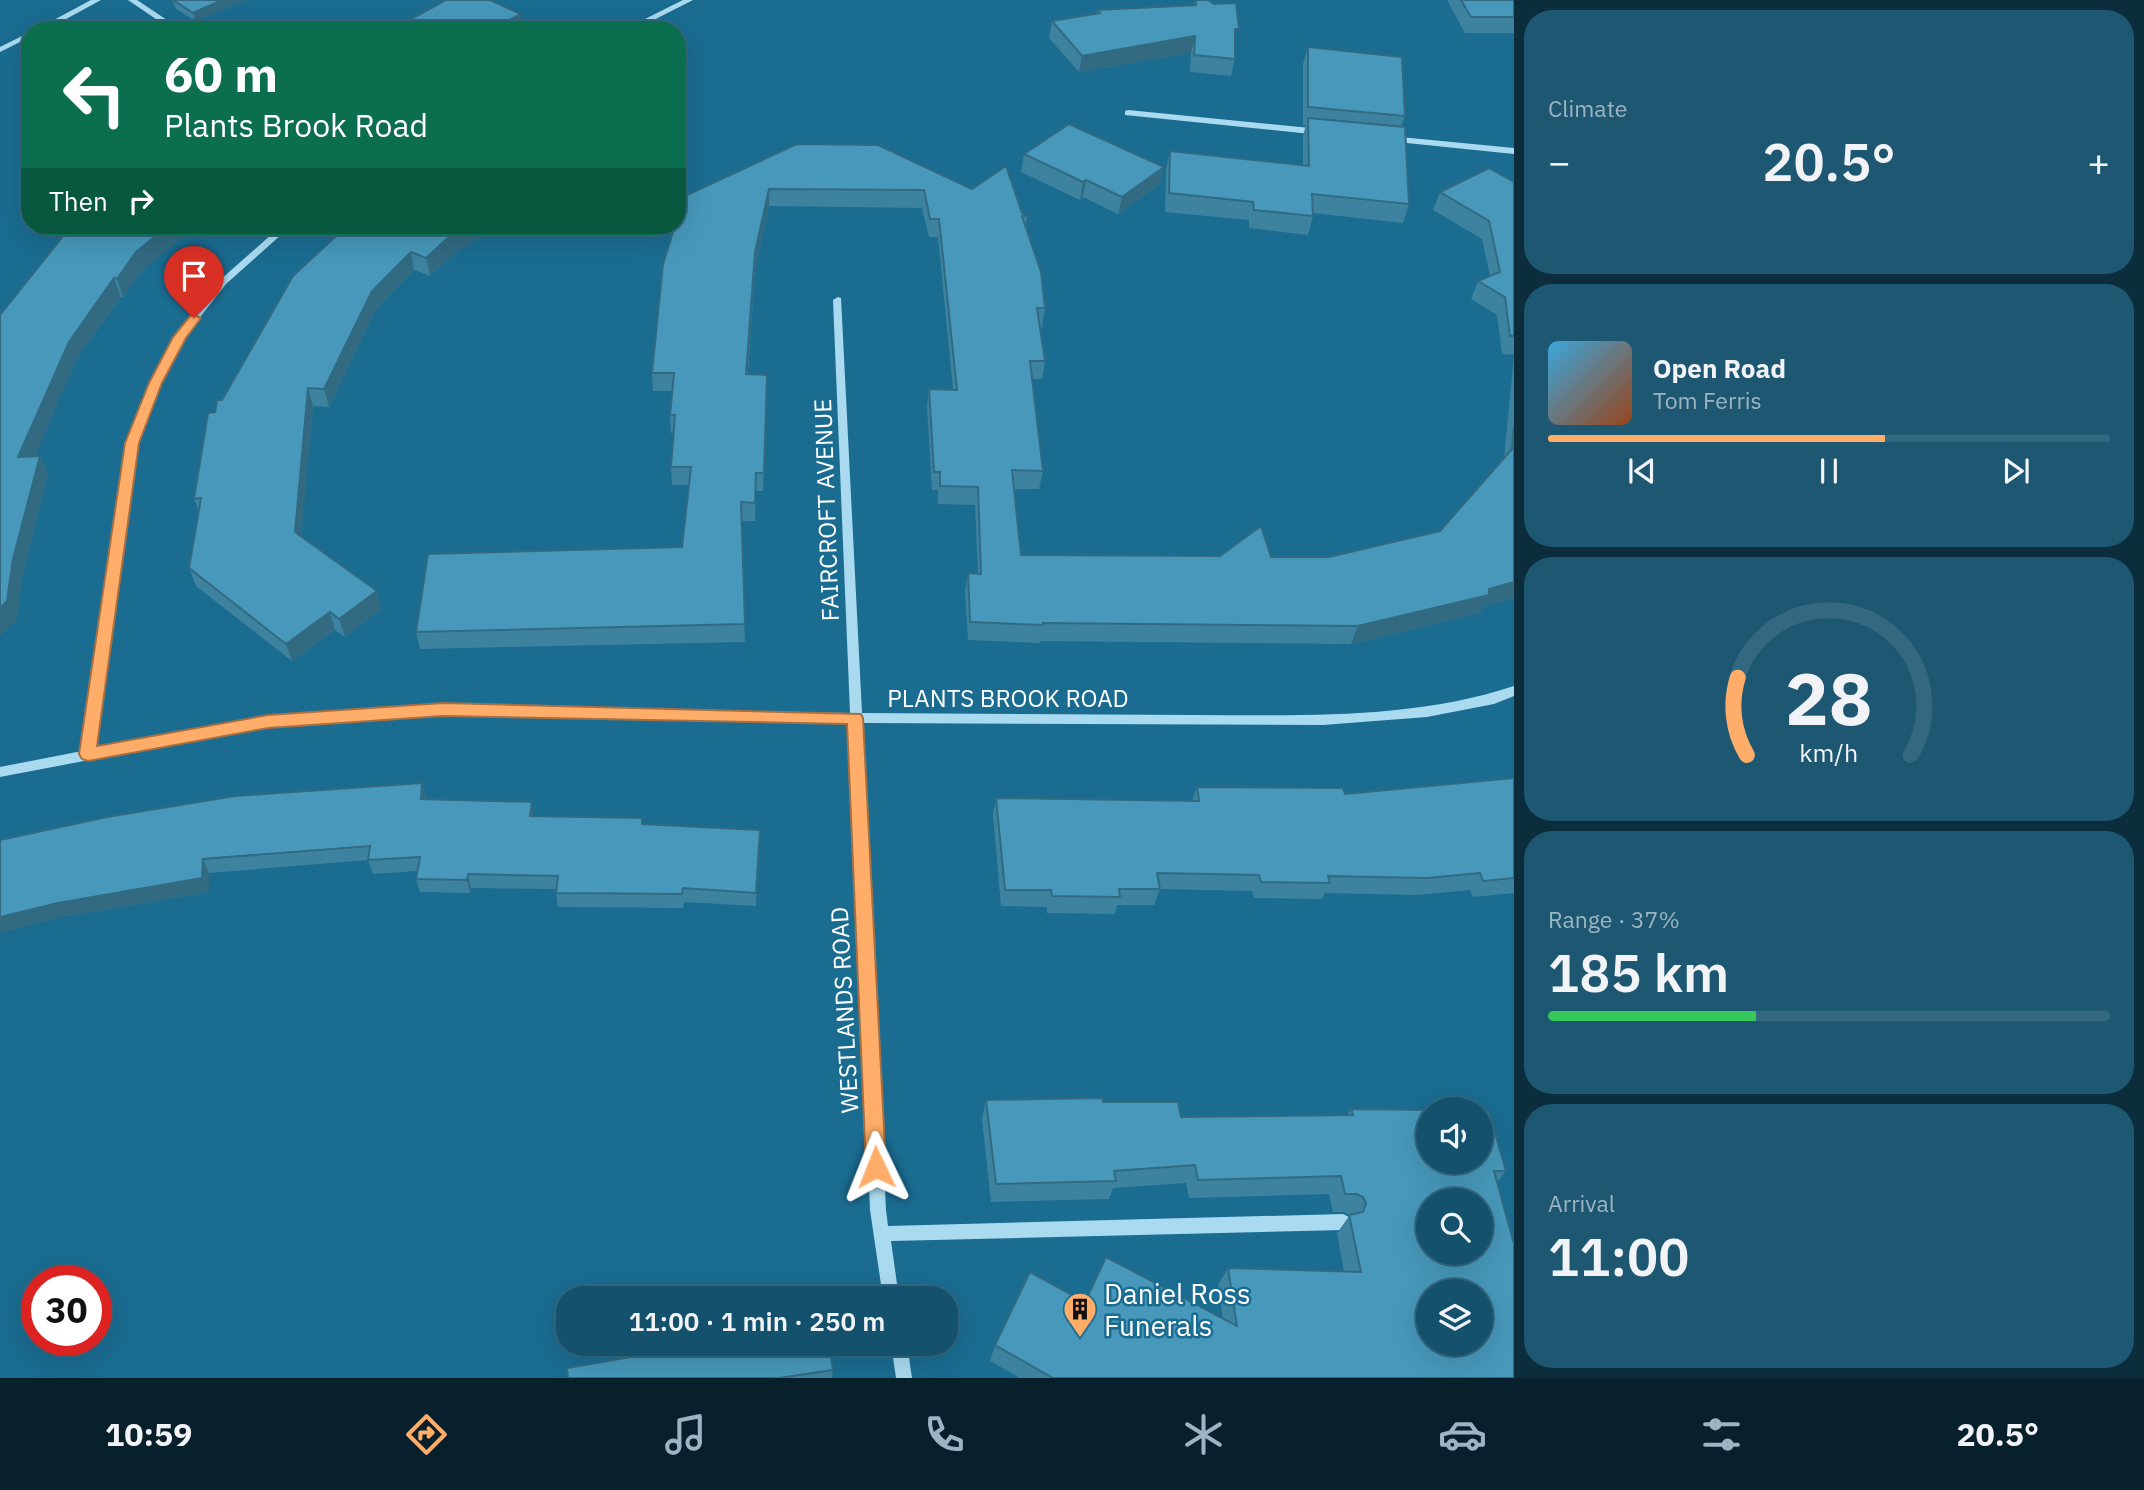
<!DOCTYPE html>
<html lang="en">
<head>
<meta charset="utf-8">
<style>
	:root { --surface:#14516d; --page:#1d5772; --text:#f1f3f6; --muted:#9db5c2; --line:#336880; --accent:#ffad68 }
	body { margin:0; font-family:"IBM Plex Sans",sans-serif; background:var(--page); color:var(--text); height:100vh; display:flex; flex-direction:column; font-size:26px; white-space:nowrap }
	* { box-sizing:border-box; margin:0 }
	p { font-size:23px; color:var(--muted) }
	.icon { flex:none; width:38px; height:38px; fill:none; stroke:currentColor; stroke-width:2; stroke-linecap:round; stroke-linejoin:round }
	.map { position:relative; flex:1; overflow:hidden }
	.side { display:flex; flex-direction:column; gap:10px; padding:10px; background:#0b2d3c; width:630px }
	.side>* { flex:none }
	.guide { position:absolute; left:21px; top:21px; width:665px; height:214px; border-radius:28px; box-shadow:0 7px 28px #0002,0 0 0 2px var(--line); background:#0b6e4f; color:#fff; overflow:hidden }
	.buttons { position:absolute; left:1416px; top:1097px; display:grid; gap:14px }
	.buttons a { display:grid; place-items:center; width:77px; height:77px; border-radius:50%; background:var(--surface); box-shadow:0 7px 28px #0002,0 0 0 2px var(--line); font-size:35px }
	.speed { position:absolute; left:21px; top:1265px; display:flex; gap:14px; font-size:35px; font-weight:700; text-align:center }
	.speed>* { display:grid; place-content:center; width:91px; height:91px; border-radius:50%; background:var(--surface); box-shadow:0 7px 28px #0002,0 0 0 2px var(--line); line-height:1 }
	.speed .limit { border:10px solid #d22; background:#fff; color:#111 }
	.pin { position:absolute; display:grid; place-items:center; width:60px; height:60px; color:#fff; margin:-72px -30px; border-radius:50% 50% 50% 0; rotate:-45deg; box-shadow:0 0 7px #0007 }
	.pin .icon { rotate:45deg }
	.me { position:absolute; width:77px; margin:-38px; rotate:358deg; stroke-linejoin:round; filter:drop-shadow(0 0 5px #0008) }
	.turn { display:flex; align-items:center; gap:24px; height:147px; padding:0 28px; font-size:32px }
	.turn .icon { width:91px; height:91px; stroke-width:2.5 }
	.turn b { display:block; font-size:49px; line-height:60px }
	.then { display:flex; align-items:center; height:66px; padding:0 28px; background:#0003; gap:14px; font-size:26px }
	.big { font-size:52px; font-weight:600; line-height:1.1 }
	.side .card { flex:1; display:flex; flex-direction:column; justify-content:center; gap:10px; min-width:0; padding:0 24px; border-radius:28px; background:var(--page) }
	.side .dial { align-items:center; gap:0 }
	.dial svg { height:182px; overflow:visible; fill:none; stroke:var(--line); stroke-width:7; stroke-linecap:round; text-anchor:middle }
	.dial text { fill:var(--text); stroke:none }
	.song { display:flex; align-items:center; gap:21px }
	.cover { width:84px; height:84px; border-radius:10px; background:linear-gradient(135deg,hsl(200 70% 55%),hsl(20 70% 35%)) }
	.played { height:7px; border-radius:4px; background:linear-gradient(90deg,var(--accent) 60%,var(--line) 60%) }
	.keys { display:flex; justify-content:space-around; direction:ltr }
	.heat { display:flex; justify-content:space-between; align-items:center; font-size:38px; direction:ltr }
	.charge { height:10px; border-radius:5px; background:linear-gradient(90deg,#34c759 37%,var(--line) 0) }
	.trip { position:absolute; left:556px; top:1286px; width:402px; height:70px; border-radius:28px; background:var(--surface); box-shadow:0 7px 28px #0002,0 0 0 2px var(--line); font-weight:600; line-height:70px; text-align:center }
	.tab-bar { display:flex; height:112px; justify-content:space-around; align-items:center; background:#08202c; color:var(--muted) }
	.tab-bar .icon { width:49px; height:49px }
	.tab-bar .current { color:var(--accent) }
	.tab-bar b { font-size:32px; color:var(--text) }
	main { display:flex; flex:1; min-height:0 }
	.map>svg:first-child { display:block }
</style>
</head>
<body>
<main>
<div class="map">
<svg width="1514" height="1378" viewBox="0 0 1514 1378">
	<rect width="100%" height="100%" fill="#1a6c91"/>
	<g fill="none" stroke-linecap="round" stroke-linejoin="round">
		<g fill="#aadaef" fill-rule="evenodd">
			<path d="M91,0H101L46,30H35Z"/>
			<path d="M128,0H137L182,30H172Z"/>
			<path d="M683,0H693L634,30H623Z"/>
			<path d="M30,32V37L0,52V47Z"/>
			<path d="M1128,110L1320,129L1324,132L1320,135L1125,115V111Z"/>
			<path d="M1390,136L1514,148V154L1387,141V137Z"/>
			<path d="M281,226H291L226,284L184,338L160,383L137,443L95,749L268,716L443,705L850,713L833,300L838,297L841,298L862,713C972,714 1082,714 1192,715C1300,715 1411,720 1514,686V696L1494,704L1427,717L1323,725L863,723L886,1210L888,1226L1343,1214L1349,1217L1351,1222L1349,1227L1343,1230L891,1241L899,1298H883L870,1210L850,723L443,715L268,726L0,777V767L82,751L127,443L150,383L176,335L220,280Z"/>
			<path d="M891,1344H907L912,1378H896Z"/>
		</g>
	</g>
	<g fill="#3d83a0">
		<path d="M172,0H246L195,21L176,9Z"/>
		<path d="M1195,0H1208L1235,43V59L1231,76L1190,72L1191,53L1079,72L1049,38L1052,21L1096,14L1097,10L1194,5Z"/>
		<path d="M1447,0H1514V33H1465Z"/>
		<path d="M1308,47L1405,116L1401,127L1409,204L1403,223L1313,213V216L1308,235L1249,228V220L1165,212L1166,169L1170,151L1303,165V135L1306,125H1303V64Z"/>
		<path d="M797,144L1022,213L1027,216L1026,226L1045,308L1042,327H1040L1045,361L1042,379H1032L1043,471L1039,489H1014L1021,555L1329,557L1440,531L1504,458L1514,355L1502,354L1497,315L1471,299L1478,281L1490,276L1482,239L1433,210L1440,192L1514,182V598L1484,606L1480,613L1351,644L1040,641V643L968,640L965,591L968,573H978L975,505L938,504V490H932L927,407L929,389H953L938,237H929L922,208L769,206L755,270L748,374L767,375L763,491H756L755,521H741L745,642L420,649L416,632L682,547L689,485H672L671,467L674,433H671L670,415L672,391H653L652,373Z"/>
		<path d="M1024,154L1164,167L1160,184L1118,214L1083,197L1080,200L1021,172Z"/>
		<path d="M488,232L455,253L430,276L414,270L376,309L329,407L313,406L301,537L377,591L381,609L345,637L335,630L292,661L196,586L189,568L199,511L194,499L215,412L293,276Z"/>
		<path d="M64,235L143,270L123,297H121L76,360L35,456H40L48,474L22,578L17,619L0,635V315Z"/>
		<path d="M1514,778V893L1473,897L1470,890L1417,895L1325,893L1322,899L1254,898L1252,891L1160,889L1154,905H1117L1115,914L1047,913V907L1001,906L993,815L996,798L1192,801L1197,787L1345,794Z"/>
		<path d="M422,783L426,799L534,816L642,818L643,824L760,830L756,906L684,902L683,908L558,907L556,893V889L471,888L470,893L420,892L416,879L417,871L373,874L368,860L209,873V892L66,916L0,840Z"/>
		<path d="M986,1100L1103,1102L1181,1117L1347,1115L1351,1109L1506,1171L1497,1182L1514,1378H1020L990,1361L995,1345L1085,1302L1223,1319L1218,1285L1228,1268L1344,1272L1337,1233L1350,1215L1344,1212H1333L1329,1194L1189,1198L1186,1183L1113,1188L1109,1199L991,1202L982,1119Z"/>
		<path d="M833,1370L832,1378H568Z"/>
	</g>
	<g fill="#326a82">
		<path d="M222,0H246L195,21L193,13Z"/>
		<path d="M521,14L523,30H491Z"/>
		<path d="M1195,36L1191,53L1079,72L1082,56Z"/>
		<path d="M1164,167L1160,184L1118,214L1122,197Z"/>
		<path d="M1086,180L1083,197L1080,200L1083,182Z"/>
		<path d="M769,189V206L755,270L746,392V374L755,252Z"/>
		<path d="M168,226H196L143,270L123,297L117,279L136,252Z"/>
		<path d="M466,226H487L488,232L455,253L430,276L426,258L452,234Z"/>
		<path d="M411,252L414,270L376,309L329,407L324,389L372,291Z"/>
		<path d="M114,278L121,297L76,360L27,475L18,457L69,342Z"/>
		<path d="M308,388L313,406L300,551L295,532Z"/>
		<path d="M40,456L48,474L22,578L17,619L0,635V608Z"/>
		<path d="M1514,582V598L1484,606L1480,613L1351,644L1358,626Z"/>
		<path d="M377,591L381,609L345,637L339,619Z"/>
		<path d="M330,612L335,630L292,661L286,644Z"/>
		<path d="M422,783L426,797L425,813L421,799Z"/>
		<path d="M532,802L534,816H530Z"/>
		<path d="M760,830V844L756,906V893Z"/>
		<path d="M203,859L209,873V892L66,916L0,933V917Z"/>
		<path d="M468,874L471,888L470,893L467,880Z"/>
	</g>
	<g fill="#4798ba" stroke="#326a82" stroke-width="2" fill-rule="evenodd">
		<path d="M173,0H222L193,13Z"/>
		<path d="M446,0H490L521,14L491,30H391Z"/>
		<path d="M1196,0H1208L1214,4L1236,3L1239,29H1235V59L1194,55L1195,36L1082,56L1052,21L1100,13L1097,10L1196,5Z"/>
		<path d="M1461,0H1514V17H1471Z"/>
		<path d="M1308,47L1402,57L1405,116L1308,107Z"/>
		<path d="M1308,118L1405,127L1409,204L1312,194L1313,216L1254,210L1253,202L1169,193L1170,151L1309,166Z"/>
		<path d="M1069,124L1164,167L1122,197L1086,180L1083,182L1024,154Z"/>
		<path d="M797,144L878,145L972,189L1006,166L1022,213L1027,216H1022L1041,272L1045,308H1037L1045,361H1030L1043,471L1012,470L1021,555L1220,556L1261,526L1271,557H1329L1440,531L1512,449L1514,425V582L1489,589V595L1358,626L1043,623V625L970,622L968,573L981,574L978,487L940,486V472H934L929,389L957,390L939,219H930L924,190L769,189L755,252L746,374L767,375L764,473H756L755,503L741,502L745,624L416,632L428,554L682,547L691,467H671L675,415H670L674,373H652L663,264L675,226H677V220L685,196Z"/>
		<path d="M1489,168L1514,182V336H1510L1505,297L1478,281L1500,272L1489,221L1440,192Z"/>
		<path d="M75,226H168L136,252L117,279L114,278L69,342L18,457L40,456L13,559L7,601L0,608V315L64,235Z"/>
		<path d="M347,226H466L452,234L426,258L411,252L372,291L324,389L308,388L295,532L377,591L339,619L330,612L286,644L189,568L201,498L194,499L208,413L215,412L217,400H222L293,276Z"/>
		<path d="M1514,778V878L1483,881L1480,873L1427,878L1328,876L1330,883L1261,882L1259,875L1157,873L1160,889H1119L1120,897L1052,896L1051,890H1005L996,798L1199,801L1197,787L1343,788L1345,794Z"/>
		<path d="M422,783L421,799L532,802L530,816L642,818V824L760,830L756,893L683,888L682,894L556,893L558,876L468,874L467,880L416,879L420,857L368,860L370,846L203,859L202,878L58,903L0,917V840L107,817L235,796Z"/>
		<path d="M1102,1098L1103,1102H1178L1181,1117L1353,1115L1351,1109L1428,1110V1162H1480V1111L1489,1112L1506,1171H1494L1514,1244V1378H1053L995,1345L1030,1272L1085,1302L1106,1257L1237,1326L1228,1268L1361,1272L1349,1215L1363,1212L1366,1203L1363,1197L1356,1194H1345L1341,1176L1198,1180L1195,1165L1114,1171L1116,1181L996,1184L986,1100ZM1428,1200H1480V1253H1428ZM1428,1292H1480V1344H1428Z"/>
		<path d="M665,1344H829L833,1370L779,1378H568L567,1368L666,1351Z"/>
	</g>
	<path fill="#ffad68" stroke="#a67044" stroke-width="2" d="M194,315L201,318L186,338L162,383L139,443L97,746L268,715L443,703L861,714L863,718L886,1167L883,1174L876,1177L869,1174L866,1167L847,724L443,716L268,728L88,761L82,759L79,754L125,443L149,383L173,337L190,316Z"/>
	<defs>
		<symbol id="building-pin" viewBox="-11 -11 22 30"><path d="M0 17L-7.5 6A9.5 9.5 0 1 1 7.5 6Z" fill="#ffad68" stroke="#1a6c91"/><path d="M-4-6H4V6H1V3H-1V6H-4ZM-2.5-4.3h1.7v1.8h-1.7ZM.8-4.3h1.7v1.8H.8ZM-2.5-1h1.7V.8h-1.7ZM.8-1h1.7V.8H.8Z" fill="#111"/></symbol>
	</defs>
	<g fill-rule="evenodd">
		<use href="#building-pin" x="1061" y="1290" width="38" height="52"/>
	</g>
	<g text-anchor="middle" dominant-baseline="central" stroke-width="5" stroke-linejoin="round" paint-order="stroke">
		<g font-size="24" fill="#fff" stroke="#1a6c91">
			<text transform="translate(826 510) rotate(-92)">FAIRCROFT AVENUE</text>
			<text x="1008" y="698">PLANTS BROOK ROAD</text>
			<text transform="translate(844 1010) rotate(-93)">WESTLANDS ROAD</text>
		</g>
		<g font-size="28" fill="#fff" stroke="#1a6c91" text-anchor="start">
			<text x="1104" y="1293">Daniel Ross<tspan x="1104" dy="32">Funerals</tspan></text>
		</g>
	</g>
</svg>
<div class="buttons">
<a><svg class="icon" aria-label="sound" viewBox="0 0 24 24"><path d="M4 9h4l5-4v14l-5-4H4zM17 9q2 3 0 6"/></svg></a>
<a><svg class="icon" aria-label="search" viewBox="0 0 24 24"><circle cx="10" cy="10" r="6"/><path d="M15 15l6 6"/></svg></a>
<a><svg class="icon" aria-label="layers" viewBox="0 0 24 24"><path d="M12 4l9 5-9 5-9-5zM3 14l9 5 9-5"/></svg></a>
</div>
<div class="speed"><div class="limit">30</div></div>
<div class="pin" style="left:194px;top:318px;background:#d93025"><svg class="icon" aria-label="arrive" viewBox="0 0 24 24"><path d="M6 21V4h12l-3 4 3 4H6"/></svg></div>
<svg class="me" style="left:876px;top:1167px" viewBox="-20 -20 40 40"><path d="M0-17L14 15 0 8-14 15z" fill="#ffad68" stroke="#fff" stroke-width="4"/></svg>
<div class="trip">11:00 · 1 min · 250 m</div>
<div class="guide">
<div class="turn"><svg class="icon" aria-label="left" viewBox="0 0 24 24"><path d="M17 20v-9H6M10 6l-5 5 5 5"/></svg><div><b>60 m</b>Plants Brook Road</div></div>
<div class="then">Then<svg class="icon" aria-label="right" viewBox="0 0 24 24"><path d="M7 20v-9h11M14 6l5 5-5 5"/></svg></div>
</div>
</div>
<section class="side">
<div class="card"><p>Climate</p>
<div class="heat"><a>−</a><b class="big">20.5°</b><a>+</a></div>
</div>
<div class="card">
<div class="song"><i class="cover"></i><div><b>Open Road</b><p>Tom Ferris</p></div></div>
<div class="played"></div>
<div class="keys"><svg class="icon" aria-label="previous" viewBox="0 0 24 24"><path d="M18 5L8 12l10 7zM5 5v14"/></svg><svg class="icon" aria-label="pause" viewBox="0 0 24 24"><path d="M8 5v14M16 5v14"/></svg><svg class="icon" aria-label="next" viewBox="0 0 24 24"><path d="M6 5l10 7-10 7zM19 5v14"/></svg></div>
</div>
<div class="card dial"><svg viewBox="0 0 100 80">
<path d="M14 69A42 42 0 1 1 86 69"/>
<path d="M14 69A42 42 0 0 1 10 35" stroke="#ffad68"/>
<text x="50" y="56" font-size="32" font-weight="700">28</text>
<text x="50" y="72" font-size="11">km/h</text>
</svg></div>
<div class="card"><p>Range · 37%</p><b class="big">185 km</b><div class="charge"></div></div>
<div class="card"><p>Arrival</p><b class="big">11:00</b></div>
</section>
</main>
<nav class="tab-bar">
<b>10:59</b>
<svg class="icon current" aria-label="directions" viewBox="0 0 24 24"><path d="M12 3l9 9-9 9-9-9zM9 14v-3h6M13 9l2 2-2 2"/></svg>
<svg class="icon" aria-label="music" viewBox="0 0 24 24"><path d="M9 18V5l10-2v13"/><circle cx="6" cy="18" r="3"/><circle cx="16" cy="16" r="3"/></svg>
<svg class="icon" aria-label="phone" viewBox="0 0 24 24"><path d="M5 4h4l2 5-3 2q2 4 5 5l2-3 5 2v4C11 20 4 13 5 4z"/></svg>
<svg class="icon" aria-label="climate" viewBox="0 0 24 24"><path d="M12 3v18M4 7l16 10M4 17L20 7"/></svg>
<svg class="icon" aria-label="car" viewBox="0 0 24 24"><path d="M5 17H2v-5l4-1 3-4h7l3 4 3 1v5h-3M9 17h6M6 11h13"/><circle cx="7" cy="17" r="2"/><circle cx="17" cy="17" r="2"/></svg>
<svg class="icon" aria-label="filters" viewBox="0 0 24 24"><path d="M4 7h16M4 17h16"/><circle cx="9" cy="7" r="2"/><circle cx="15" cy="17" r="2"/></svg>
<b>20.5°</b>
</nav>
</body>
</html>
